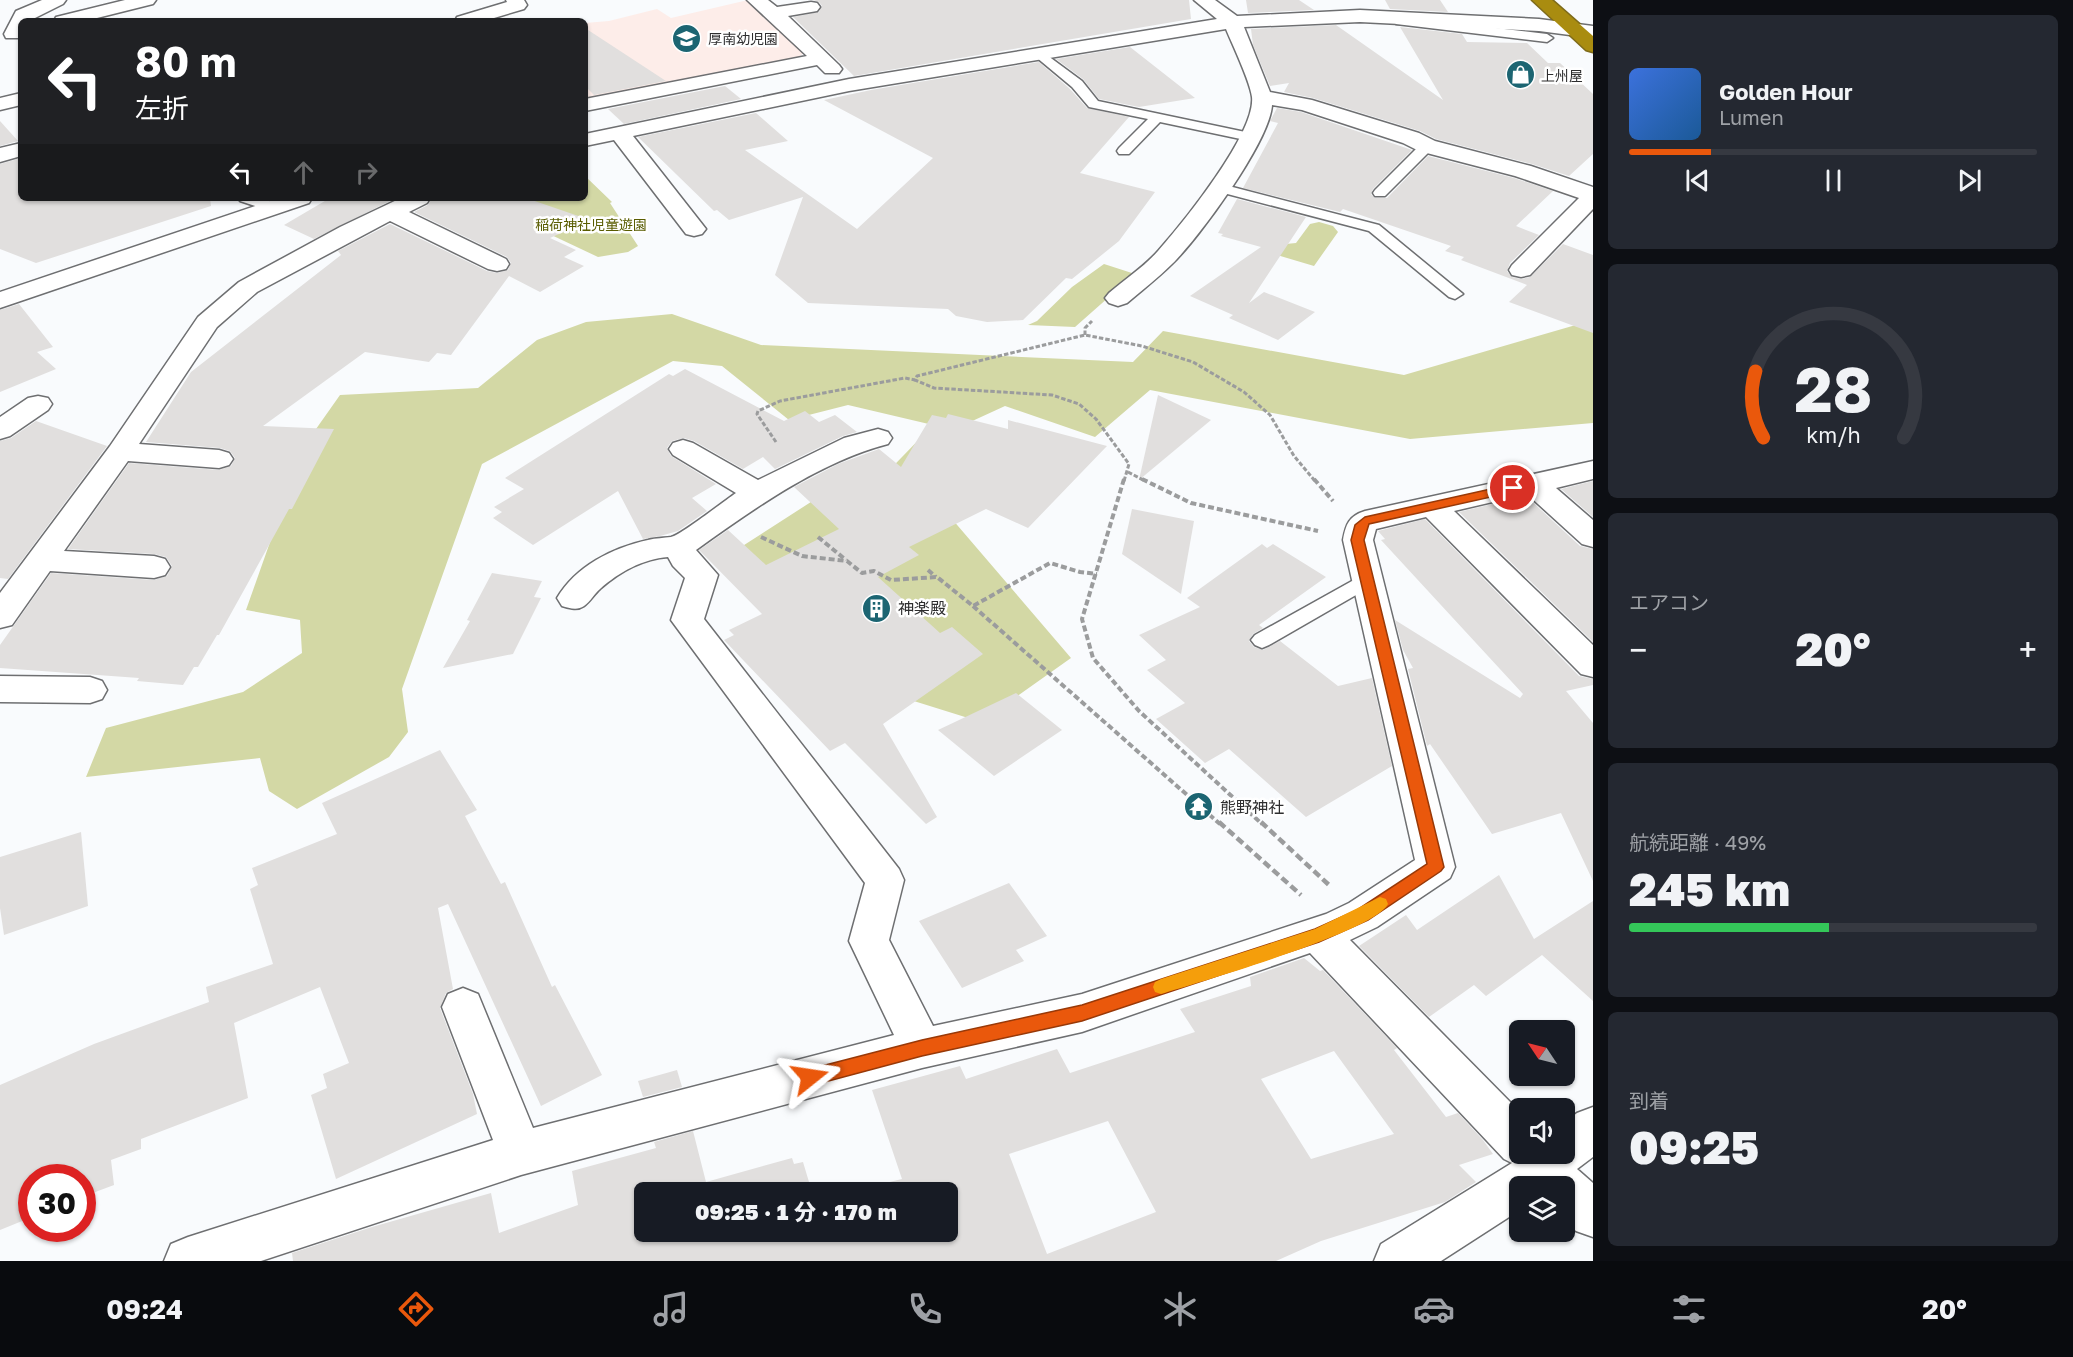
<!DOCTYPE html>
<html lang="ja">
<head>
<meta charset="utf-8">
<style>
	:root { --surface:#171b24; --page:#242831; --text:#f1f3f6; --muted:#9ea1a6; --line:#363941; --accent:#ea580c }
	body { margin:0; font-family:"Golos Text","Noto Sans JP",sans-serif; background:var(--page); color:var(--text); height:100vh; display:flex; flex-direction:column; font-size:22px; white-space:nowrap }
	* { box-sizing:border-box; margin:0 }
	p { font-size:20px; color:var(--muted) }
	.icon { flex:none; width:33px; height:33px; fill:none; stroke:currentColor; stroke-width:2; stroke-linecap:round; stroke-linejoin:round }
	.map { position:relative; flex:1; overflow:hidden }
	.panel { display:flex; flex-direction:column; gap:15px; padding:15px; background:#0d0f14; width:480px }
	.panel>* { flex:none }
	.guide { position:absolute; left:18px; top:18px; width:570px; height:183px; border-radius:9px; box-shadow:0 2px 4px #0004; background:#202124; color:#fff; overflow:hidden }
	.needle { width:39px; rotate:305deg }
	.fabs { position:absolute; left:1509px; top:1020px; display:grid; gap:12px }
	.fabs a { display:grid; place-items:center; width:66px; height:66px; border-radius:9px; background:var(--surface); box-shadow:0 2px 4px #0004; font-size:30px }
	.speed { position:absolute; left:18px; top:1164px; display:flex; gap:12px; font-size:30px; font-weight:700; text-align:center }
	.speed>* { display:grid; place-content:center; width:78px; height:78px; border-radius:50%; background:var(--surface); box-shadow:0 2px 4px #0004; line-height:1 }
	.speed .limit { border:9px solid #d22; background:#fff; color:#111 }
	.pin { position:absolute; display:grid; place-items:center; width:51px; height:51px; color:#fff; margin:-26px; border:3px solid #fff; border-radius:50%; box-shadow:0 2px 6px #0007 }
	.me { position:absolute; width:66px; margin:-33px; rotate:75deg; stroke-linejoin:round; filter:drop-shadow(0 0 4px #0008) }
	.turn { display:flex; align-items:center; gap:21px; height:126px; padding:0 18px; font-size:27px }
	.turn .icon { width:78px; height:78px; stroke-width:2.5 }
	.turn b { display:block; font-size:42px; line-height:51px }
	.lanes { display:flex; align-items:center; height:57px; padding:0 18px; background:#0003; justify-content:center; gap:30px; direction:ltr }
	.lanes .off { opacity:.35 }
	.big { font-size:45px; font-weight:800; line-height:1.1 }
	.panel .widget { flex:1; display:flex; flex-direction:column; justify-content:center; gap:9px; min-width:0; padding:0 21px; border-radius:9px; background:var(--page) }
	.panel .dial { align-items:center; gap:0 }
	.dial svg { height:156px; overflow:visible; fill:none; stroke:var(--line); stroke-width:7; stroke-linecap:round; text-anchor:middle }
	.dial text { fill:var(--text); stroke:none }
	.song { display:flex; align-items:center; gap:18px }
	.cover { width:72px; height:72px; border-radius:9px; background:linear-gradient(135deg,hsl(220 70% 55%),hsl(210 70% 35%)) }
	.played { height:6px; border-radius:3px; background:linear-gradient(90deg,var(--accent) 20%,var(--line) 20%) }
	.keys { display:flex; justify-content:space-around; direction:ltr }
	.heat { display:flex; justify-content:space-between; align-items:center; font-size:33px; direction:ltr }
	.charge { height:9px; border-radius:4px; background:linear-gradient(90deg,#34c759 49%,var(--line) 0) }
	.trip { position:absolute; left:634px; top:1182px; width:324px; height:60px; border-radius:9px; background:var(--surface); box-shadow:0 2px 4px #0004; font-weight:800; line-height:60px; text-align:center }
	.tabs { display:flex; height:96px; justify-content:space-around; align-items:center; background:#090b0e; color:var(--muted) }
	.tabs .icon { width:42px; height:42px }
	.tabs .current { color:var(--accent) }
	.tabs b { font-size:27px; color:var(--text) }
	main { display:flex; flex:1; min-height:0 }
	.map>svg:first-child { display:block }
</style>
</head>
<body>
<main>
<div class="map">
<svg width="1593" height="1261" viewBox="0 0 1593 1261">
	<rect width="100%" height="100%" fill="#f9fbfd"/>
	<path fill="#fdede9" d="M748,0L758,6L804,53L796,59L585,98V23L609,21L657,9L671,18Z"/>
	<g fill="#d3d8a5">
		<path d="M585,176L612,202L610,203L638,246L628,252L598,257L545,232L515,198H585Z"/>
		<path d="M1319,222L1333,226L1338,232L1314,266L1277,255L1286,244L1296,243L1310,224Z"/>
		<path d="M1104,264L1135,274L1075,327L1028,325L1037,321L1072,287Z"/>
		<path d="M672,314L761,345L1133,362L1163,331L1404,375L1593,320V423L1410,439L1150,390L1095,437L1005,406L944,434L952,519L1071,658L981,722L885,692L741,547L828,491L871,489L933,425L848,405L789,420L722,366L673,361L482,464L402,689L408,732L389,757L297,809L269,791L260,758L86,777L106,728L243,692L302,653L300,620L246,610L304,446L340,395L478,388L537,340L586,322Z"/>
	</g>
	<g fill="#e1dfde" fill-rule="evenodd">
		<path d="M813,0H1189L1191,19L854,76L793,17L819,12L822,6L819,2Z"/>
		<path d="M1246,0H1299L1314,10L1248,13Z"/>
		<path d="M1385,0H1440L1448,12L1390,9Z"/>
		<path d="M1336,25L1443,100L1400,27L1462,34L1467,42L1527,43L1548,63H1560L1593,94V154L1569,176L1532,164L1436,139L1420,131L1313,98L1284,92L1289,83L1270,86L1253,45L1251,29Z"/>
		<path d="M585,28L666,81L594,95L585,86Z"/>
		<path d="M1130,47L1195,98L1139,107L1099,99L1083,79L1056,59Z"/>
		<path d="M1039,62L1070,89L1087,108L1129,117L1080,173L1155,192L1119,241L1072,279L1066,278L1023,320L987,322L956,316L948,309L808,303L775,275L803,197L729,220L717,210L714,211L638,137L756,113L788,141L745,150L857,229L933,158L824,100L871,90Z"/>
		<path d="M725,86L741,99L624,124L608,109Z"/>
		<path d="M1277,108L1301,112L1412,150L1373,189L1371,194L1375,198H1387L1428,156L1514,178L1553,191L1516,226L1539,235L1510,263L1507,271L1512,277L1521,279L1530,277L1563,244L1593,255V333L1509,302L1527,285L1461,260L1464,257L1445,251L1451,246L1343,209L1340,212L1243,188L1278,123L1270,121Z"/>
		<path d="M0,121L18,141L0,146Z"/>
		<path d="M21,158V198H210L211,206L36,263L0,249V164Z"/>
		<path d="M330,198H396L314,239L284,225Z"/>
		<path d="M432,198H526L590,220L550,238L576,250L564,257L584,266L540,292L509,276L451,355L437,353L429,362L365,352L263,426L334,429L292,509H289L219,635H217L198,667H194L183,685L137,681L139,678L0,668V645L51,573L154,580L167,576L172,566L166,557L154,554L68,549L129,463L219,470L231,466L235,458L230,451L220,448L146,442L191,372L341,255L338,251L390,224L487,271L497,273L508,270L511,263L507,257L414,212L428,205Z"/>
		<path d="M1237,199L1306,217L1249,303L1264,292L1315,312L1278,340L1229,318L1233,315L1190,296L1261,247L1221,236L1223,234L1218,233Z"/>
		<path d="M19,304L53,347L37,352L56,369L0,392V310Z"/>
		<path d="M685,369L784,421L805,411L819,422L835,415L857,432L843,436L775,469L763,457L743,469L694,441L684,438L672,441L667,448L671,456L716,484L692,498L707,511L678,531L660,536L643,539L618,491L533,545L493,518L502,512L494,507L524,489L505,478L669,374L673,376Z"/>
		<path d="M1158,395L1211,420L1139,480Z"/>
		<path d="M948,414L1008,429V420L1107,446L1028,528L986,509L909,547L919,555L878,577L940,633L952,627L983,654L883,724L937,817L926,824L845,743L830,751L724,640L734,635L729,630L762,614L699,550L728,530L766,565L839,529L794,487L838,464L879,449L901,467L932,415L946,418Z"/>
		<path d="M36,421L107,446L8,579L0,578V441L11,438Z"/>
		<path d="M1593,481V517L1561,489Z"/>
		<path d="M1526,496L1580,546L1593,549V642L1459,512Z"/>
		<path d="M1132,509L1194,521L1181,594L1122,554Z"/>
		<path d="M1425,519L1579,676L1593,679V685L1566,691L1593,723V881L1561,813L1492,834L1430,744L1427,746L1408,669L1413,668L1403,650L1395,620L1520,698L1523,694L1381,540L1385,539L1378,531Z"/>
		<path d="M1262,544L1267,548L1273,544L1326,577L1259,625L1263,628L1253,634L1249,641L1254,647L1263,650L1280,641L1338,686L1372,678L1392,766L1306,817L1229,749L1205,763L1156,719L1185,703L1147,670L1166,660L1139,635L1200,607L1187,598Z"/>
		<path d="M492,573L542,581L534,597L541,598L513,654L443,668L470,621L467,620Z"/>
		<path d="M1016,693L1062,730L994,776L938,730Z"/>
		<path d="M440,750L477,810L465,816L501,884L505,882L552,987L555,985L602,1075L541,1106L448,904L438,908L453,989L446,993L440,1008L473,1094L477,1114L336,1179L311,1095L327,1088L323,1074L349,1063L320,987L234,1023L248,1098L141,1139V1149L111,1160L114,1185L82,1197V1178H32V1217L0,1230V1085L94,1044L209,1002L206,987L273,964L250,889L258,885L252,868L337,834L322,803Z"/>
		<path d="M81,832L88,906L4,935L0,908V857Z"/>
		<path d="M1499,875L1534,939L1593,901V1001L1542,955L1486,996L1474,985L1429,1017L1359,946L1406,915L1417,930Z"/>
		<path d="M1009,883L1047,936L1016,950L1024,961L962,988L919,921Z"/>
		<path d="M1304,958L1320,971L1323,970L1397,1048L1394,1050L1446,1117L1458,1113L1483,1140L1493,1154L1459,1165L1476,1182L1445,1202L1321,1241L1276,1261H293L292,1253L372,1227L491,1193L499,1233L578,1205L572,1171L656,1148L654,1142L693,1131L706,1182L792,1158L794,1164L803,1162L812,1192H645V1232H948V1192H848L902,1179L872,1090L960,1066L966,1079L1057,1049L1070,1073L1195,1032L1180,1009L1251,986L1250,977ZM1334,1051L1394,1134L1311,1159L1261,1079ZM1108,1121L1156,1212L1047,1254L1009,1154Z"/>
		<path d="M677,1070L682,1087L643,1097L638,1081Z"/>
	</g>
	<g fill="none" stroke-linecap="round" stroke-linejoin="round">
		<defs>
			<g id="lane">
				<path d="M1400,17L1547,34L1553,38L1547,42L1396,24L1394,21Z"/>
				<path d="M1040,50L1082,81L1098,101L1250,133L1257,137L1250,141L1160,122L1129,154H1119L1117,151L1119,148L1148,119L1089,107L1072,87L1036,57L1034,54L1036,51Z"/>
				<path d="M1427,142L1432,143L1434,146L1432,149L1385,196H1375L1373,193L1375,190L1422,143Z"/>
				<path d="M1221,184L1379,225L1463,294L1455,299L1449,297L1369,231L1216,191L1214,188L1216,185Z"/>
				<path d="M238,198C252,198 270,197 280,208L273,212L240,201Z"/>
				<path d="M1352,581L1378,583L1381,588L1378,593L1356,595L1269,645L1262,648L1255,645L1251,640L1255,635Z"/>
			</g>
			<g id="street">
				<path d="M42,0H66L63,4L29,21H21L20,38H6L4,34L16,11Z"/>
				<path d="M125,0H156L153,4L85,21H54L56,17Z"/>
				<path d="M506,0H524L527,5L524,9L484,21H455L457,17L507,2Z"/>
				<path d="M747,0H768L777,7L811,2L817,3L820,7L817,11L788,16L839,65L842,69L839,73H825L817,65L585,111V99L807,56Z"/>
				<path d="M1194,0H1215L1237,16L1360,10L1539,19L1593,26V38L1539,31L1360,22L1244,27L1270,92L1312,100L1419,133L1435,141L1531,166L1593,187V209L1530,275L1521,277L1512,275L1509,270L1512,265L1579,198L1515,176L1419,151L1403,143L1302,110L1272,105C1270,141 1199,238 1172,264C1158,278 1142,290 1127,303L1118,306L1109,303L1105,298L1109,293C1125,279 1144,267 1158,251C1182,224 1256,133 1252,97C1250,81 1233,46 1226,29L849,91L633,136L706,229L702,234L694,236L686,234L614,140L585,146V134L849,79L1217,19Z"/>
				<path d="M21,93V105L0,110V98Z"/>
				<path d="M21,143V156L0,162V148Z"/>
				<path d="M279,198H312L309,203L0,308V292Z"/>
				<path d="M401,198H430L427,203L409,212L506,259L509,264L506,269L497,271L488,269L390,221L257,292L217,327L139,444L219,450L229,453L233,459L229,465L219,468L128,461L64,551L154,556L165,559L170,567L165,575L154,578L50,571L12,625L0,628V593L110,446L198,317L239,282L340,227Z"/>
				<path d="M38,396L48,398L52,404L48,410L10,436L0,439V417L28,398Z"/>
				<path d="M878,429L888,432L892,438L888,444C819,462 753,509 696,550L718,575L704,619L899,869L904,880L889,940L933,1026L1082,994L1326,914L1349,903L1415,860L1343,540C1346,524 1349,516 1365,511L1593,461V479L1556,488L1593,520V547L1582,544L1527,494L1454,511L1593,645V677L1581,674L1426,517L1376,529L1373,540L1455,867L1450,878L1377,927L1350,940L1520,1112V1154H1564V1123L1577,1113L1593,1107V1157L1577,1169L1593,1183V1237L1576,1231L1564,1220V1186H1520V1210L1441,1261H1374L1381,1244L1512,1163L1504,1159L1310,953L1082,1032L922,1068L521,1175L261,1261H164L171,1244L188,1237L493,1140L442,1007L448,994L463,988L478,994L533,1128L894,1035L849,941L865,883L671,620L685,578L673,566L668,557C643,559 619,572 600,589C595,593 590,602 584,606C577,611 569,608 562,606L557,598C576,566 612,548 648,540C656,538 664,538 671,537C681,535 724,501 736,493L673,455L669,449L673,443L683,440L693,443L758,480L844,438Z"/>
				<path d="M0,676L90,677L102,681L107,690L102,699L90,703L0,702Z"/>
			</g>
			<path id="highway" d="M1532,0H1552L1593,36V52L1586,50Z"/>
		</defs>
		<use href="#lane" stroke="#6e6f71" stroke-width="3"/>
		<use href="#street" stroke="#6e6f71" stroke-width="3"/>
		<use href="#highway" stroke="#7e6b1b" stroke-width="3"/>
		<g stroke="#9b9c9d" stroke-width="3" stroke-dasharray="4.5 2" stroke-linecap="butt">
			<path d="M1085,335V328L1092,321"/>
			<path d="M776,442L757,414L758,411L780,401L905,378L915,380"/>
			<path d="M1128,472L1145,481"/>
			<path d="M1124,481L1129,464L1096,419L1079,404L1052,395L934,388L915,380L917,376L1085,335L1142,346L1193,362L1244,392L1270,415L1294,456L1315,481"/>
		</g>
		<g stroke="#9b9c9d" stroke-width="4" stroke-dasharray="6 3" stroke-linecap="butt">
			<path d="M1124,479L1082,619L1093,658L1139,711L1262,824"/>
			<path d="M1142,479L1191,503L1318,531"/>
			<path d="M1314,479L1333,501"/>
			<path d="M761,537L802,556L847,561L862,573L874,571L891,580L937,577L973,606L1050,563L1080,572L1097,574"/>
			<path d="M818,537L846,560"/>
			<path d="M928,570L936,577"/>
			<path d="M973,606L1220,824"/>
		</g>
		<g stroke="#9b9c9d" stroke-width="4.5" stroke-dasharray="8 4" stroke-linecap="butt">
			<path d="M1219,822L1301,895"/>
			<path d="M1261,822L1329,885"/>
		</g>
		<use href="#lane" fill="#fff" fill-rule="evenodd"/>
		<use href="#street" fill="#fff" fill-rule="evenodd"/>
		<use href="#highway" fill="#a98c10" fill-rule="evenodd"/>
	</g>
	<path fill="#ea580c" stroke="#983908" stroke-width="1.5" d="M1513,484L1518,485V491L1369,524L1364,540L1444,867L1441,871L1368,920L1319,942L1082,1021L922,1056L810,1086L804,1083L801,1077L804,1071L810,1069L922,1040L1082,1005L1315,929L1357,910L1427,864L1351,540L1355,525L1365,517Z"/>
	<path fill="#f59e0b" d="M1380,897L1386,899L1388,904C1374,932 1199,982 1161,994L1155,992L1153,987L1155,982L1161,979L1315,929Z"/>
	<defs>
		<symbol id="school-disc" viewBox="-11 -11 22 22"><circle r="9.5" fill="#1c6572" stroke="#fff"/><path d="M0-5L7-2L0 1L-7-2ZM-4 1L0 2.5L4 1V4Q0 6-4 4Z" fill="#fff"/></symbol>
		<symbol id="shop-disc" viewBox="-11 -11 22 22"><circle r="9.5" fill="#1c6572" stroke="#fff"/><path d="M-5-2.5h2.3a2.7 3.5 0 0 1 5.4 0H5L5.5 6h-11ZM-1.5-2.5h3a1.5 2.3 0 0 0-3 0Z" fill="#fff"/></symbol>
		<symbol id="building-disc" viewBox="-11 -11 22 22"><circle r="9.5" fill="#1c6572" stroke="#fff"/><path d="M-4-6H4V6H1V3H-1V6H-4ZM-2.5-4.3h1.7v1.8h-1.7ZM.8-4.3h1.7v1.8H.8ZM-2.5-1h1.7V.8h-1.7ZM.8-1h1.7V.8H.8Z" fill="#fff"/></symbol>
		<symbol id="temple-disc" viewBox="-11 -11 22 22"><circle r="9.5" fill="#1c6572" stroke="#fff"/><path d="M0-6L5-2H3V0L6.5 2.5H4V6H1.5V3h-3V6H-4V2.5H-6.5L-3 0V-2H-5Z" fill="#fff"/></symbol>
	</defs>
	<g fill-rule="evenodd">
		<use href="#school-disc" x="670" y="22" width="33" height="33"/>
		<use href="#shop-disc" x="1504" y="58" width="33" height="33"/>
		<use href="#building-disc" x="860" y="592" width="33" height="33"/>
		<use href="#temple-disc" x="1182" y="790" width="33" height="33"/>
	</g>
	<g text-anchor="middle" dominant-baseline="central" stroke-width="5" stroke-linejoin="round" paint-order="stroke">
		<g font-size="14" fill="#2e2e2f" stroke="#fff" text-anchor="start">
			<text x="708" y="38">厚南幼児園</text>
			<text x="1541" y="75">上州屋</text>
		</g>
		<g font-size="14" fill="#595c00" stroke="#fff">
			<text x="591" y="224">稲荷神社児童遊園</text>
		</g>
		<g font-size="16" fill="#2e2e2f" stroke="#fff" text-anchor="start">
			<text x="898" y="608">神楽殿</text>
			<text x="1220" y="807">熊野神社</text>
		</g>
	</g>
</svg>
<div class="fabs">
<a><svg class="needle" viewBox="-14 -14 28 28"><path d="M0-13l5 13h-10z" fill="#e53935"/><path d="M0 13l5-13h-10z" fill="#9ea1a6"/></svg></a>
<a><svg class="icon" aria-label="sound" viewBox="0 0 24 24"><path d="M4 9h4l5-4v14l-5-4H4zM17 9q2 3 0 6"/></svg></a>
<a><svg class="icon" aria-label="layers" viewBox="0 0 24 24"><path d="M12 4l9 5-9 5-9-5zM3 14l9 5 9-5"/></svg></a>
</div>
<div class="speed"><div class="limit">30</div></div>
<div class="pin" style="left:1513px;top:488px;background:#d93025"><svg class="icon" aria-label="arrive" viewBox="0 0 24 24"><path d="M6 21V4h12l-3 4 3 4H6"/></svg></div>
<svg class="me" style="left:810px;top:1077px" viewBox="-20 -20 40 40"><path d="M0-17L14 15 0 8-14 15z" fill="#ea580c" stroke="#fff" stroke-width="4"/></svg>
<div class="trip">09:25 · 1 分 · 170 m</div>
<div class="guide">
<div class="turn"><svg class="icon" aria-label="left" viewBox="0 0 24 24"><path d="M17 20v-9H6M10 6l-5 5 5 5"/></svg><div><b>80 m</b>左折</div></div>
<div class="lanes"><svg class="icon" aria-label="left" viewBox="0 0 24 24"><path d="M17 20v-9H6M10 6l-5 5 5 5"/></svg><svg class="icon off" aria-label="ahead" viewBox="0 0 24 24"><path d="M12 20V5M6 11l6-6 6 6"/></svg><svg class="icon off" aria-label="right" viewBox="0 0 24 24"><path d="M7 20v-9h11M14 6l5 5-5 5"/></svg></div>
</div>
</div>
<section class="panel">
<div class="widget">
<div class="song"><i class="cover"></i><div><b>Golden Hour</b><p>Lumen</p></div></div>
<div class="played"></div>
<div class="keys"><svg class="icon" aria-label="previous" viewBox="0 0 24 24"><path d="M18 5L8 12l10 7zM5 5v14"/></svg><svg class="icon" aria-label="pause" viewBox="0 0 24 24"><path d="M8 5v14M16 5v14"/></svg><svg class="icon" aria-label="next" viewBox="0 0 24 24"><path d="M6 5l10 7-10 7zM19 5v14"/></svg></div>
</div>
<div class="widget dial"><svg viewBox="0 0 100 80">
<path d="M14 69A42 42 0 1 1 86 69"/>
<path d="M14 69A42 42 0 0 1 10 35" stroke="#ea580c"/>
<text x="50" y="56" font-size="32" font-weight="700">28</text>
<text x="50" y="72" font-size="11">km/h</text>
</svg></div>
<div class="widget"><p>エアコン</p>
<div class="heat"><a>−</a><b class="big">20°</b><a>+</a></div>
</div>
<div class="widget"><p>航続距離 · 49%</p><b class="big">245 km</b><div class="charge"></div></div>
<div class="widget"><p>到着</p><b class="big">09:25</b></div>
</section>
</main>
<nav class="tabs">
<b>09:24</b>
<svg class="icon current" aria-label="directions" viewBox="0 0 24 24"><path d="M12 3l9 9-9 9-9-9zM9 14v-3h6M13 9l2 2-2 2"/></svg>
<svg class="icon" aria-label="music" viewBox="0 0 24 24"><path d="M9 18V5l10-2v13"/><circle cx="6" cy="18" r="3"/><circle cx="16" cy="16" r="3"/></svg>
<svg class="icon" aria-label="phone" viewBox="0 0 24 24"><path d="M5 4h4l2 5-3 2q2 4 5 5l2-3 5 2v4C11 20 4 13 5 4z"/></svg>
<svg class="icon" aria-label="climate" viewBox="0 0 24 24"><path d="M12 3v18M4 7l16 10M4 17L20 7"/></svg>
<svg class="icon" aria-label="car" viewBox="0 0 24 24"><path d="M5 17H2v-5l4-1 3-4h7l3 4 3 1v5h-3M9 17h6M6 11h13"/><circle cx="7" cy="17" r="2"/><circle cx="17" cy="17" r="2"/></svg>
<svg class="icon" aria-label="filters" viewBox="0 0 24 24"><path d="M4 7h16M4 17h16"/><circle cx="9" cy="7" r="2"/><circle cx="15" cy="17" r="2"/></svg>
<b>20°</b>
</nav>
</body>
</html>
